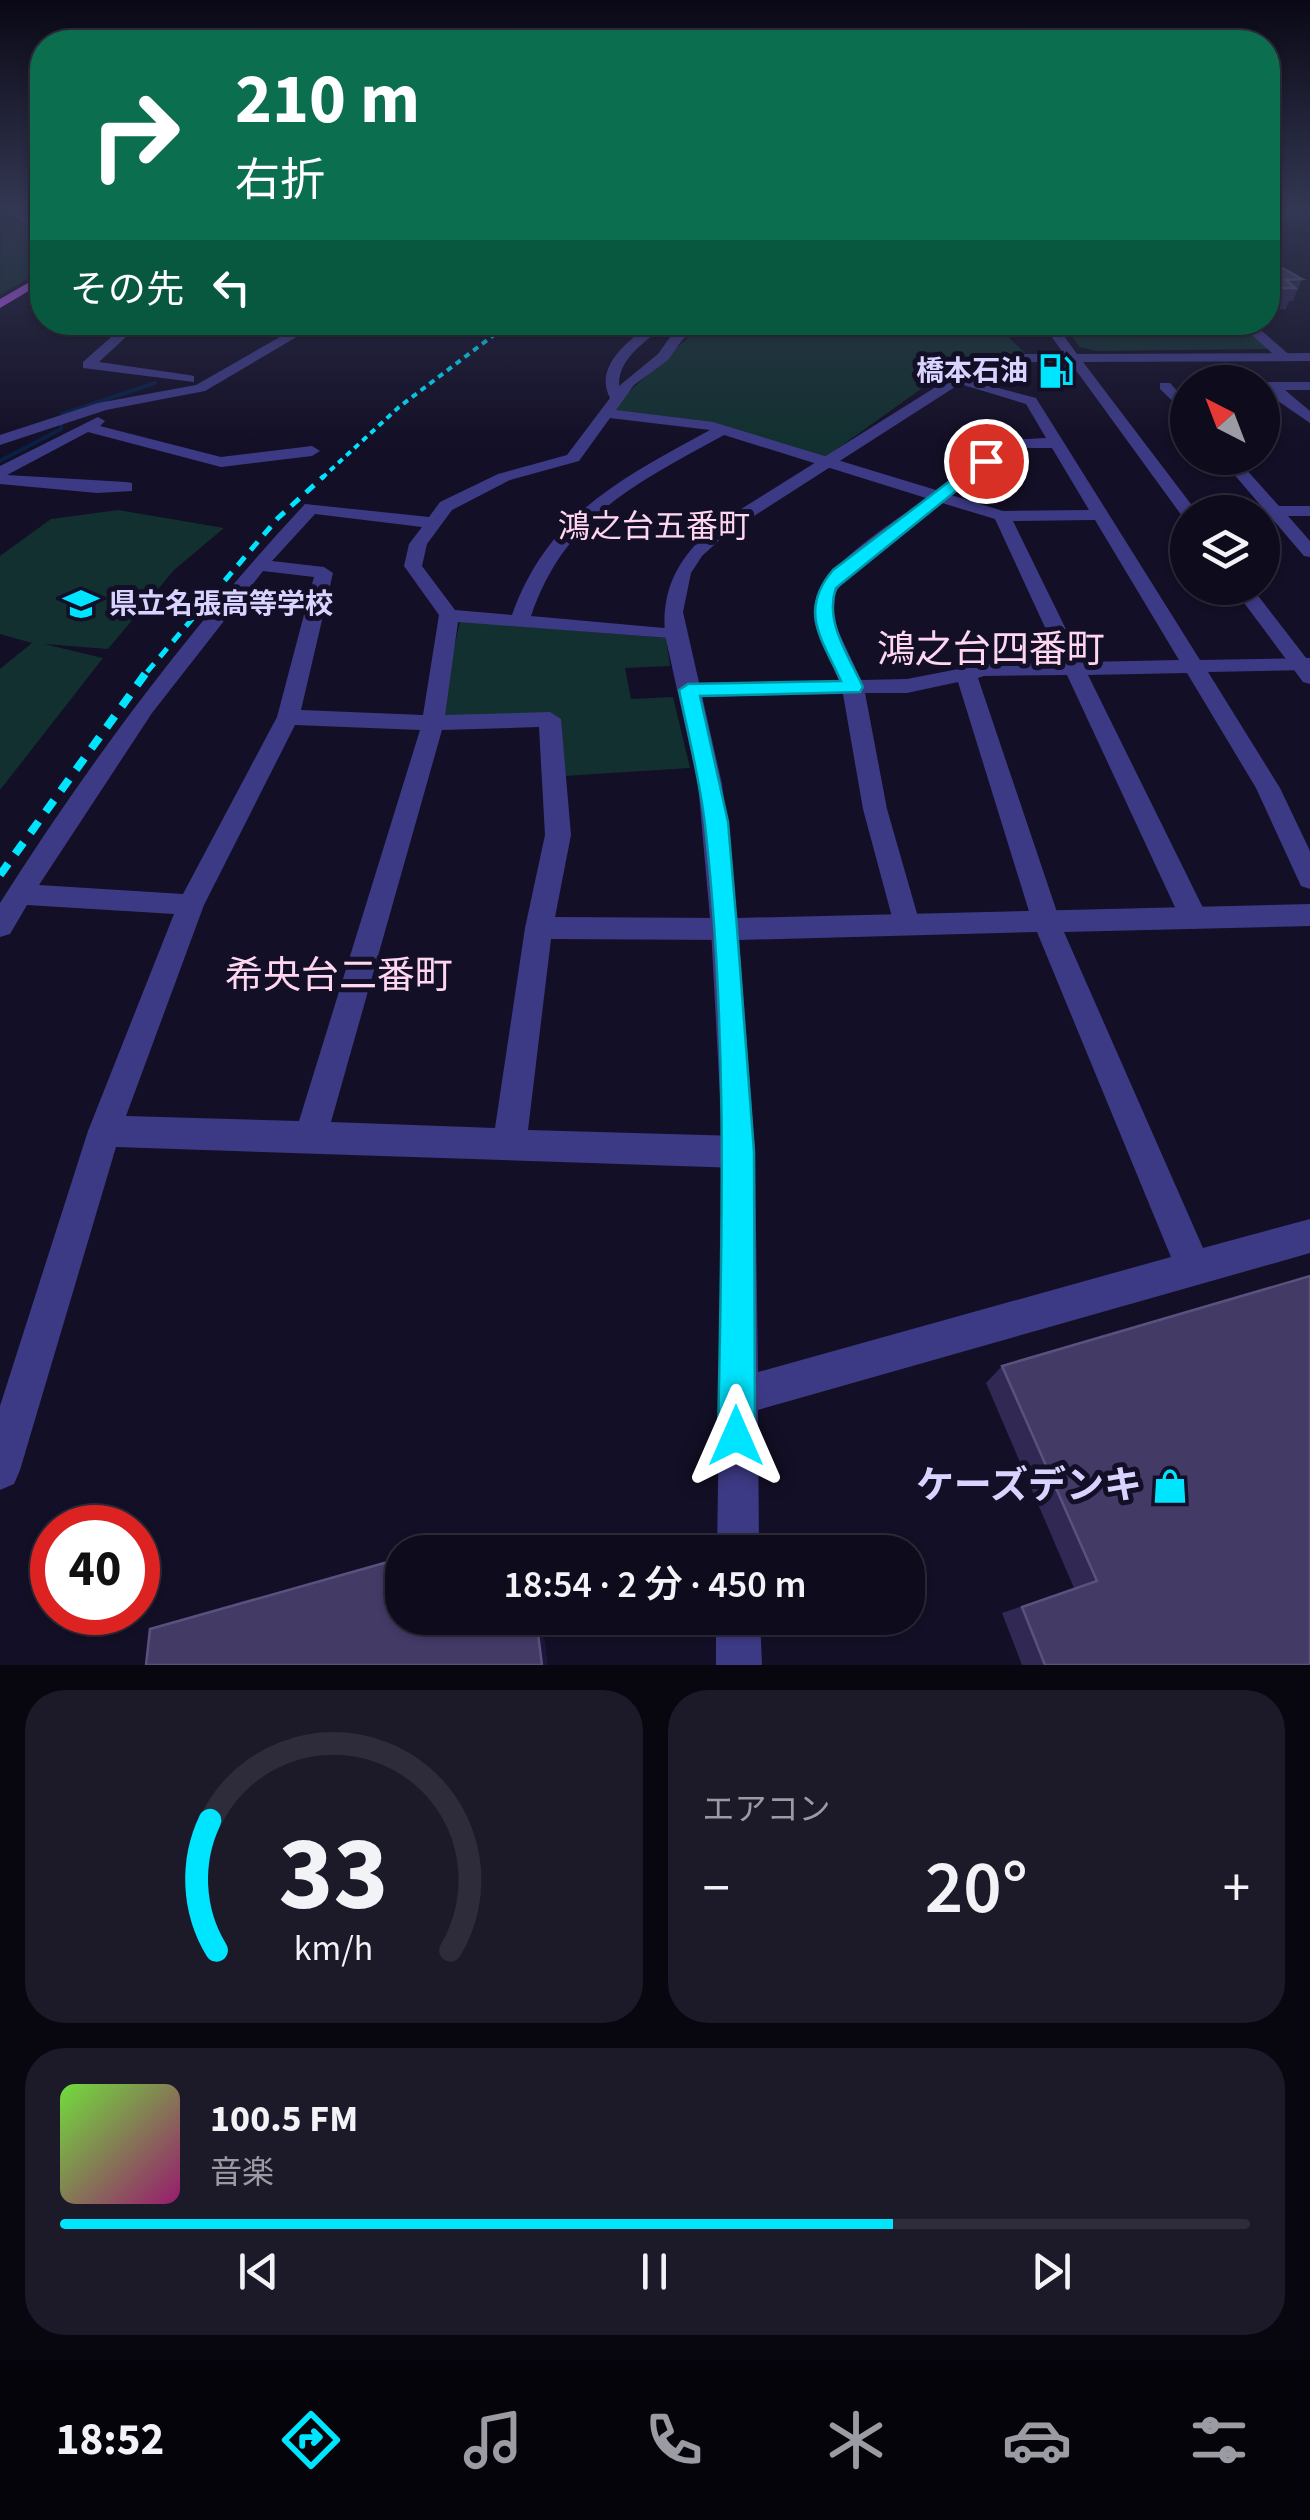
<!DOCTYPE html>
<html lang="ja">
<head>
<meta charset="utf-8">
<style>
	:root { --surface:#0e0b1c; --page:#1c1929; --text:#f1f3f6; --muted:#9b9ba3; --line:#2e2b3b; --accent:#00e5ff }
	body { margin:0; font-family:"Source Sans 3","Noto Sans JP",sans-serif; background:var(--page); color:var(--text); height:100vh; display:flex; flex-direction:column; font-size:38px; white-space:nowrap }
	* { box-sizing:border-box; margin:0 }
	p { font-size:32px; color:var(--muted) }
	.icon { flex:none; width:55px; height:55px; fill:none; stroke:currentColor; stroke-width:2; stroke-linecap:round; stroke-linejoin:round }
	.map { position:relative; height:1665px; overflow:hidden }
	.drawer { display:flex; flex-direction:column; gap:25px; padding:25px; background:#08060f; flex:1 }
	.drawer>* { flex:none }
	.guide { position:absolute; left:30px; top:30px; width:1250px; height:305px; border-radius:40px; box-shadow:0 2px 8px #0004,0 0 0 2px var(--line); background:#0b6e4f; color:#fff; overflow:hidden }
	.needle { width:65px; rotate:318deg }
	.controls { position:absolute; left:1170px; top:365px; display:grid; gap:20px }
	.controls a { display:grid; place-items:center; width:110px; height:110px; border-radius:50%; background:var(--surface); box-shadow:0 2px 8px #0004,0 0 0 2px var(--line); font-size:50px }
	.speed { position:absolute; left:30px; top:1505px; display:flex; gap:20px; font-size:50px; font-weight:700; text-align:center }
	.speed>* { display:grid; place-content:center; width:130px; height:130px; border-radius:50%; background:var(--surface); box-shadow:0 2px 8px #0004,0 0 0 2px var(--line); line-height:1 }
	.speed .limit { border:15px solid #d22; background:#fff; color:#111 }
	.pin { position:absolute; display:grid; place-items:center; width:85px; height:85px; color:#fff; margin:-42px; border:5px solid #fff; border-radius:50%; box-shadow:0 2px 10px #0007 }
	.me { position:absolute; width:110px; margin:-55px; rotate:0deg; stroke-linejoin:round; filter:drop-shadow(0 0 8px #0008) }
	.turn { display:flex; align-items:center; gap:35px; height:210px; padding:0 40px; font-size:45px }
	.turn .icon { width:130px; height:130px; stroke-width:2.5 }
	.turn b { display:block; font-size:70px; line-height:85px }
	.then { display:flex; align-items:center; height:95px; padding:0 40px; background:#0003; gap:20px; font-size:38px }
	.big { font-size:75px; font-weight:600; line-height:1.1 }
	.drawer .tile { flex:1; display:flex; flex-direction:column; justify-content:center; gap:15px; min-width:0; padding:0 35px; border-radius:40px; background:var(--page) }
	.drawer .dial { align-items:center; gap:0 }
	.dial svg { height:260px; overflow:visible; fill:none; stroke:var(--line); stroke-width:7; stroke-linecap:round; text-anchor:middle }
	.dial text { fill:var(--text); stroke:none }
	.song { display:flex; align-items:center; gap:30px }
	.cover { width:120px; height:120px; border-radius:15px; background:linear-gradient(135deg,hsl(100 70% 55%),hsl(320 70% 35%)) }
	.played { height:10px; border-radius:5px; background:linear-gradient(90deg,var(--accent) 70%,var(--line) 70%) }
	.keys { display:flex; justify-content:space-around; direction:ltr }
	.heat { display:flex; justify-content:space-between; align-items:center; font-size:55px; direction:ltr }
	.drawer .tiles { flex:1; display:grid; gap:25px; grid-template-columns:1fr 1fr }
	.tile:last-child { grid-column:span 2 }
	.trip { position:absolute; left:385px; top:1535px; width:540px; height:100px; border-radius:40px; background:var(--surface); box-shadow:0 2px 8px #0004,0 0 0 2px var(--line); font-weight:600; line-height:100px; text-align:center }
	.tabs { display:flex; height:160px; justify-content:space-around; align-items:center; background:#06040b; color:var(--muted) }
	.tabs .icon { width:70px; height:70px }
	.tabs .active { color:var(--accent) }
	.tabs b { font-size:45px; color:var(--text) }
	.map>svg:first-child { display:block }
</style>
</head>
<body>
<div class="map">
<svg width="1310" height="1665" viewBox="0 0 1310 1665">
	<rect width="100%" height="100%" fill="#130f26"/>
	<g fill="#12302f">
		<path d="M1,210L42,235V270L0,295Z"/>
		<path d="M704,323H966L1002,331L1025,353L962,366L925,386L826,457L708,423L608,411Z"/>
		<path d="M1061,323H1220L1247,330L1269,349L1097,351L1080,347Z"/>
		<path d="M118,510L224,528L174,570L108,649L44,644L103,658L0,790V669L32,643L0,634V556L51,519Z"/>
		<path d="M460,621L666,638L670,666L625,668L631,699L673,697L690,768L564,776L555,717L439,718Z"/>
	</g>
	<g fill="none" stroke-linecap="round" stroke-linejoin="round">
		<path stroke="#0a1f44" stroke-width="4" d="M0,461L61,429L62,414L155,383"/>
		<g fill="#3d3a85" fill-rule="evenodd">
			<path d="M3,210H15L42,226V233Z"/>
			<path d="M1310,211V217L1268,218V212Z"/>
			<path d="M128,322H142L99,362L189,375L194,376V382L83,368V362Z"/>
			<path d="M306,322H322L205,391L106,410L0,445V435L98,403L196,385Z"/>
			<path d="M654,322H669C649,340 618,356 619,386L658,354L673,333L691,322H707L683,339L668,360L634,385L616,410L713,422L936,490L1003,440L1046,438L1026,404L950,381V375L1036,398L1200,660L1310,658V670L1208,672L1280,788L1310,851V889L1301,886L1256,788L1187,673L1088,675L1208,918L1204,926L1194,929L1184,926L1180,918L1067,675L984,676L978,678L1060,921L1056,929L1046,932L1036,929L1032,921L958,682L907,693H865L887,809L920,924L916,932L906,935L896,932L863,809L843,694L688,697L677,690L688,683L839,681C832,662 820,643 815,624C802,574 892,525 926,498L724,435C637,483 565,516 531,616L675,629L682,631V639L458,622L445,715L550,712L561,719L571,835L555,917L725,918L735,921L739,929L735,937L725,940L551,939L528,1130L739,1136L751,1141L755,1152L751,1163L739,1168L116,1147L20,1470L14,1484L0,1490V1406L88,1131L174,914L27,905L10,934L0,937V903C90,761 191,626 305,504L429,517L440,502L498,474L567,455L610,398C593,366 630,339 654,322ZM610,418L710,430C621,479 548,514 512,615L455,610L422,566L427,544L452,510L510,480L579,461ZM1012,448H1052L1089,510L1003,511L951,495ZM942,503L995,519L1061,662L984,664L907,679L861,680L834,622V595L846,578ZM315,514L422,527L409,544L404,566L439,615L423,715L301,710L333,573L324,567L272,561ZM1095,520L1179,660L1082,662L1013,521ZM263,571L314,577L277,717L183,894L39,885L152,713ZM295,725L420,730L299,1121L126,1116L204,905ZM539,727L545,835L525,928L495,1128L331,1122L442,730Z"/>
			<path d="M1223,322L1253,323L1293,358L1281,361L1245,329Z"/>
			<path d="M1262,382H1310V390H1285L1310,411V423L1262,390Z"/>
			<path d="M1160,383H1170L1188,403V416L1160,389Z"/>
			<path d="M98,417L105,421L100,426L221,457L312,446L320,451L312,456L221,467L88,432L7,475L126,482L132,483V491L97,493L0,484V466Z"/>
			<path d="M1220,458H1236L1279,506H1310V516H1288L1310,541V557L1304,556Z"/>
		</g>
		<g fill="#3d3a85" fill-rule="evenodd">
			<path d="M1041,322H1054L1077,354L1310,353V361L1083,362L1197,512H1188V517L1182,516L1070,362H1024L983,369L726,534L702,556L691,573L683,612L722,784L737,918L1310,904V926L1064,932L1203,1248L1310,1219V1253L758,1410L759,1552H717L723,1152L711,929L698,784L665,635C661,587 679,558 714,526L974,363L1024,354H1064ZM1037,932L1171,1257L758,1372L755,1152L739,940Z"/>
			<path d="M1233,588H1252L1310,663V684L1303,682Z"/>
			<path d="M716,1618H760L762,1665H716Z"/>
		</g>
		<path fill="#c25bff" fill-rule="evenodd" d="M42,275V283L0,308V299Z"/>
		<path stroke="#00e5ff" stroke-width="4" stroke-dasharray="6 5" stroke-linecap="butt" d="M322,478L399,407L511,322"/>
		<path stroke="#00e5ff" stroke-width="5" stroke-dasharray="11 9" stroke-linecap="butt" d="M147,672L278,518L324,476"/>
		<path stroke="#00e5ff" stroke-width="8" stroke-dasharray="14 12" stroke-linecap="butt" d="M0,875L148,670"/>
	</g>
	<g fill="#312854">
		<path d="M1268,260L1302,279L1293,301H1289L1286,309L1268,310Z"/>
		<path d="M1002,1366L1310,1665H1022L1002,1613L1074,1588L986,1383Z"/>
	</g>
	<path fill="#1d163a" d="M536,1618H542L548,1665H542Z"/>
	<g fill="#433a66" stroke="#5a527e" stroke-width="2.5">
		<path d="M1268,260L1302,279L1286,280L1295,288H1268Z"/>
		<path d="M1310,1276V1665H1045L1022,1607L1097,1581L1002,1366Z"/>
		<path d="M444,1547L445,1552H423Z"/>
		<path d="M402,1558V1618H536L542,1665H146L150,1629Z"/>
	</g>
	<linearGradient id="sky" x2="0" y2="1"><stop stop-color="#0a0815"/><stop offset="0.47" stop-color="#333752"/><stop offset="1" stop-color="#333752" stop-opacity="0"/></linearGradient>
	<rect width="1310" height="443" fill="url(#sky)"/>
	<path fill="#00e5ff" stroke="#0095a6" stroke-width="2.5" d="M980,458L993,461L836,588C824,622 849,656 863,687L860,692L700,696L728,822L737,928L754,1152L755,1436L749,1449L736,1454L724,1449L718,1436C722,1232 728,1028 705,825C700,780 688,734 679,690L688,684L841,681C822,639 798,611 833,570Z"/>
	<defs>
		<symbol id="fuel-bare" viewBox="-9 -9 18 18"><path d="M-5.5-6h7V0h2V4h1.3V-2.5L3-4.5l.8-.8L6-3V5H2.5V1h-1V6h-7ZM-4.2-4.7v3.2H.2V-4.7Z" fill="#00e5ff" stroke="#130f26" stroke-width="2.5" paint-order="stroke"/></symbol>
		<symbol id="school-bare" viewBox="-9 -9 18 18"><path d="M0-5L7-2L0 1L-7-2ZM-4 1L0 2.5L4 1V4Q0 6-4 4Z" fill="#00e5ff" stroke="#130f26" stroke-width="2.5" paint-order="stroke"/></symbol>
		<symbol id="shop-bare" viewBox="-9 -9 18 18"><path d="M-5-2.5h2.3a2.7 3.5 0 0 1 5.4 0H5L5.5 6h-11ZM-1.5-2.5h3a1.5 2.3 0 0 0-3 0Z" fill="#00e5ff" stroke="#130f26" stroke-width="2.5" paint-order="stroke"/></symbol>
	</defs>
	<g fill-rule="evenodd">
		<use href="#fuel-bare" x="1031" y="346" width="50" height="50"/>
		<use href="#school-bare" x="56" y="579" width="50" height="50"/>
		<use href="#shop-bare" x="1145" y="1461" width="50" height="50"/>
	</g>
	<g text-anchor="middle" dominant-baseline="central" stroke-width="10" stroke-linejoin="round" paint-order="stroke">
		<g font-size="28" font-weight="bold" fill="#d9d4ff" stroke="#130f26" text-anchor="end">
			<text x="1028" y="371">橋本石油</text>
			<text x="109" y="604" text-anchor="start">県立名張高等学校</text>
		</g>
		<g font-size="32" fill="#ffd6f0" stroke="#130f26">
			<text x="654" y="527">鴻之台五番町</text>
		</g>
		<g font-size="38" fill="#ffd6f0" stroke="#130f26">
			<text x="991" y="650">鴻之台四番町</text>
			<text x="339" y="976">希央台二番町</text>
		</g>
		<g font-size="38" font-weight="bold" fill="#d9d4ff" stroke="#130f26" text-anchor="end">
			<text x="1142" y="1486">ケーズデンキ</text>
		</g>
	</g>
</svg>
<div class="controls">
<a><svg class="needle" viewBox="-14 -14 28 28"><path d="M0-13l5 13h-10z" fill="#e53935"/><path d="M0 13l5-13h-10z" fill="#9b9ba3"/></svg></a>
<a><svg class="icon" aria-label="layers" viewBox="0 0 24 24"><path d="M12 4l9 5-9 5-9-5zM3 14l9 5 9-5"/></svg></a>
</div>
<div class="speed"><div class="limit">40</div></div>
<div class="pin" style="left:986px;top:461px;background:#d93025"><svg class="icon" aria-label="arrive" viewBox="0 0 24 24"><path d="M6 21V4h12l-3 4 3 4H6"/></svg></div>
<svg class="me" style="left:736px;top:1436px" viewBox="-20 -20 40 40"><path d="M0-17L14 15 0 8-14 15z" fill="#00e5ff" stroke="#fff" stroke-width="4"/></svg>
<div class="trip">18:54 · 2 分 · 450 m</div>
<div class="guide">
<div class="turn"><svg class="icon" aria-label="right" viewBox="0 0 24 24"><path d="M7 20v-9h11M14 6l5 5-5 5"/></svg><div><b>210 m</b>右折</div></div>
<div class="then">その先<svg class="icon" aria-label="left" viewBox="0 0 24 24"><path d="M17 20v-9H6M10 6l-5 5 5 5"/></svg></div>
</div>
</div>
<section class="drawer">
<div class="tiles">
<div class="tile dial"><svg viewBox="0 0 100 80">
<path d="M14 69A42 42 0 1 1 86 69"/>
<path d="M14 69A42 42 0 0 1 12 29" stroke="#00e5ff"/>
<text x="50" y="56" font-size="32" font-weight="700">33</text>
<text x="50" y="72" font-size="11">km/h</text>
</svg></div>
<div class="tile"><p>エアコン</p>
<div class="heat"><a>−</a><b class="big">20°</b><a>+</a></div>
</div>
<div class="tile">
<div class="song"><i class="cover"></i><div><b>100.5 FM</b><p>音楽</p></div></div>
<div class="played"></div>
<div class="keys"><svg class="icon" aria-label="previous" viewBox="0 0 24 24"><path d="M18 5L8 12l10 7zM5 5v14"/></svg><svg class="icon" aria-label="pause" viewBox="0 0 24 24"><path d="M8 5v14M16 5v14"/></svg><svg class="icon" aria-label="next" viewBox="0 0 24 24"><path d="M6 5l10 7-10 7zM19 5v14"/></svg></div>
</div>
</div>
</section>
<nav class="tabs">
<b>18:52</b>
<svg class="icon active" aria-label="directions" viewBox="0 0 24 24"><path d="M12 3l9 9-9 9-9-9zM9 14v-3h6M13 9l2 2-2 2"/></svg>
<svg class="icon" aria-label="music" viewBox="0 0 24 24"><path d="M9 18V5l10-2v13"/><circle cx="6" cy="18" r="3"/><circle cx="16" cy="16" r="3"/></svg>
<svg class="icon" aria-label="phone" viewBox="0 0 24 24"><path d="M5 4h4l2 5-3 2q2 4 5 5l2-3 5 2v4C11 20 4 13 5 4z"/></svg>
<svg class="icon" aria-label="climate" viewBox="0 0 24 24"><path d="M12 3v18M4 7l16 10M4 17L20 7"/></svg>
<svg class="icon" aria-label="car" viewBox="0 0 24 24"><path d="M5 17H2v-5l4-1 3-4h7l3 4 3 1v5h-3M9 17h6M6 11h13"/><circle cx="7" cy="17" r="2"/><circle cx="17" cy="17" r="2"/></svg>
<svg class="icon" aria-label="filters" viewBox="0 0 24 24"><path d="M4 7h16M4 17h16"/><circle cx="9" cy="7" r="2"/><circle cx="15" cy="17" r="2"/></svg>
</nav>
</body>
</html>
